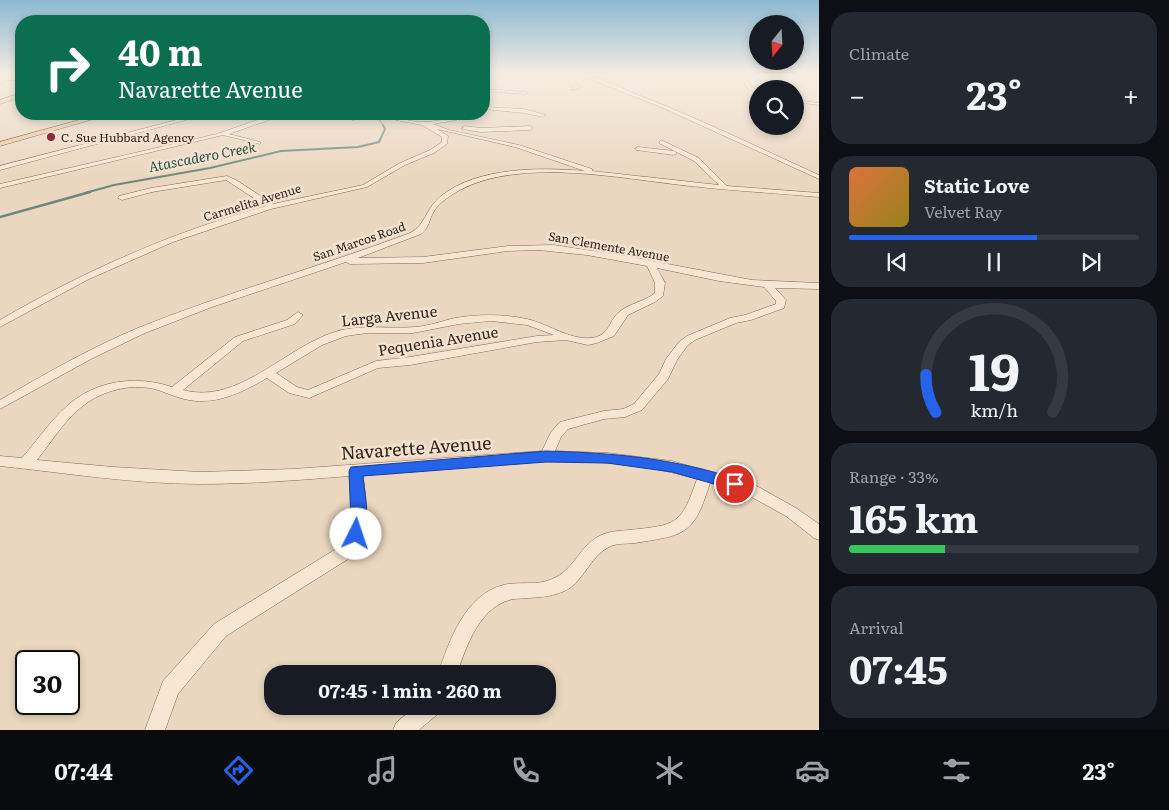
<!DOCTYPE html>
<html lang="en">
<head>
<meta charset="utf-8">
<style>
	:root { --surface:#171b24; --page:#242831; --text:#f1f3f6; --muted:#9ea1a6; --line:#363941; --accent:#2563eb }
	body { margin:0; font-family:Literata,serif; background:var(--page); color:var(--text); height:100vh; display:flex; flex-direction:column; font-size:19px; white-space:nowrap }
	* { box-sizing:border-box; margin:0 }
	p { font-size:16px; color:var(--muted) }
	.icon { flex:none; width:28px; height:28px; fill:none; stroke:currentColor; stroke-width:2; stroke-linecap:round; stroke-linejoin:round }
	.map { position:relative; flex:1; overflow:hidden }
	.sheet { display:flex; flex-direction:column; gap:12px; padding:12px; background:#0d0f14; width:350px }
	.sheet>* { flex:none }
	.banner { position:absolute; left:15px; top:15px; width:475px; height:105px; border-radius:20px; box-shadow:0 2px 8px #0003; background:#0b6e4f; color:#fff; overflow:hidden }
	.needle { width:32px; rotate:198deg }
	.buttons { position:absolute; left:749px; top:15px; display:grid; gap:10px }
	.buttons a { display:grid; place-items:center; width:55px; height:55px; border-radius:50%; background:var(--surface); box-shadow:0 2px 8px #0003; font-size:25px }
	.speed { position:absolute; left:15px; top:650px; display:flex; gap:10px; font-size:25px; font-weight:700; text-align:center }
	.speed>* { display:grid; place-content:center; width:65px; height:65px; border-radius:50%; background:var(--surface); box-shadow:0 2px 8px #0003; line-height:1 }
	.speed .limit { border:2px solid #111; border-radius:8px; background:#fff; color:#111 }
	.pin { position:absolute; display:grid; place-items:center; width:42px; height:42px; color:#fff; margin:-21px; border:2px solid #fff; border-radius:50%; box-shadow:0 1px 5px #0007 }
	.me { position:absolute; width:55px; margin:-28px; rotate:4deg; stroke-linejoin:round; filter:drop-shadow(0 0 4px #0008) }
	.turn { display:flex; align-items:center; gap:18px; height:105px; padding:0 20px; font-size:22px }
	.turn .icon { width:65px; height:65px; stroke-width:2.5 }
	.turn b { display:block; font-size:35px; line-height:42px }
	.big { font-size:38px; font-weight:700; line-height:1.1 }
	.sheet .tile { flex:1; display:flex; flex-direction:column; justify-content:center; gap:8px; min-width:0; padding:0 18px; border-radius:20px; background:var(--page) }
	.sheet .dial { align-items:center; gap:0 }
	.dial svg { height:130px; overflow:visible; fill:none; stroke:var(--line); stroke-width:7; stroke-linecap:round; text-anchor:middle }
	.dial text { fill:var(--text); stroke:none }
	.song { display:flex; align-items:center; gap:15px }
	.cover { width:60px; height:60px; border-radius:8px; background:linear-gradient(135deg,hsl(20 70% 55%),hsl(50 70% 35%)) }
	.played { height:5px; border-radius:2px; background:linear-gradient(90deg,var(--accent) 65%,var(--line) 65%) }
	.keys { display:flex; justify-content:space-around; direction:ltr }
	.heat { display:flex; justify-content:space-between; align-items:center; font-size:28px; direction:ltr }
	.charge { height:8px; border-radius:4px; background:linear-gradient(90deg,#34c759 33%,var(--line) 0) }
	.trip { position:absolute; left:264px; top:665px; width:292px; height:50px; border-radius:20px; background:var(--surface); box-shadow:0 2px 8px #0003; font-weight:700; line-height:50px; text-align:center }
	.dock { display:flex; height:80px; justify-content:space-around; align-items:center; background:#090b0e; color:var(--muted) }
	.dock .icon { width:35px; height:35px }
	.dock .current { color:var(--accent) }
	.dock b { font-size:22px; color:var(--text) }
	main { display:flex; flex:1; min-height:0 }
	.map>svg:first-child { display:block }
</style>
</head>
<body>
<main>
<div class="map">
<svg width="819" height="730" viewBox="0 0 819 730">
	<rect width="100%" height="100%" fill="#ebd7bf"/>
	<g fill="none" stroke-linecap="round" stroke-linejoin="round">
		<path stroke="#6a8a7d" stroke-width="1" d="M376,114L384,127"/>
		<path stroke="#6a8a7d" stroke-width="2" d="M85,193L114,185L210,168L281,151L358,147L379,142L385,129L383,125"/>
		<path stroke="#6a8a7d" stroke-width="2.5" d="M0,217L90,192"/>
		<defs>
			<g id="minor">
				<path d="M484,75H488L484,80Z"/>
				<path d="M564,75H569L580,88L571,90L575,87Z"/>
				<path d="M579,75C597,75 617,86 633,93C696,117 757,147 819,175V179L661,107Z"/>
				<path d="M733,75L745,77L752,87L758,90V93L748,89L742,79Z"/>
				<path d="M812,76L819,77V79L811,78Z"/>
				<path d="M10,77L11,79L0,83V80Z"/>
				<path d="M484,89L526,92L528,93L526,94L484,91Z"/>
				<path d="M795,100L819,103V105L795,102Z"/>
				<path d="M484,107L524,109L546,115L543,117L524,113L484,109Z"/>
				<path d="M200,114H208L0,170V166Z"/>
				<path d="M275,114H282L266,121L229,134L260,142V144L223,135L0,188V184L217,134Z"/>
				<path d="M330,114H340L357,118L354,120Z"/>
				<path d="M391,114H396C408,126 435,122 451,118C457,117 460,114 466,114L456,120L433,124L449,130L519,145L592,169V171L719,185L694,161L659,143L661,140L699,158L727,186L819,193V197C776,193 733,191 690,186C623,179 522,157 460,190C451,195 440,202 434,211C429,220 429,228 421,234L358,258L423,257L508,246L554,245L620,255L752,280L819,283V289L775,288L786,300L784,308L751,320L736,323L695,340L687,346L677,360L668,379L642,410L625,417L604,419L568,429L561,437L555,451L607,453L672,461L755,485L796,508L819,524V540L814,538L786,516L746,494L710,483C694,534 687,535 635,543C627,544 616,543 609,547C592,555 585,577 570,588C552,599 534,597 514,599C481,604 466,646 457,674H438C449,641 465,595 503,585C519,581 537,586 552,579C572,572 579,548 596,538C606,531 618,531 629,530C677,525 681,525 697,479C591,447 472,467 363,475C367,510 370,530 348,559L226,636L178,694L165,730H145L163,681L214,624L336,549C356,525 352,505 349,476C300,480 251,484 201,484C134,484 66,473 0,466V456L22,458C37,441 50,421 67,406C96,380 136,375 172,387L235,337L287,320L298,312L303,315L295,324L243,341L183,390C242,406 290,340 346,329C369,325 392,329 415,327C429,326 442,321 455,318C479,314 504,314 527,319C549,324 574,343 596,337C610,333 609,321 618,313C629,303 644,302 655,293V283L647,266L587,255L538,250L508,251L423,263L350,264L346,262L212,307L145,333L91,359L0,409V400C45,374 90,348 138,328C227,292 320,267 410,233C425,226 426,208 441,196C477,167 541,167 585,171L515,147L437,129L448,136L447,144L434,153L405,165L367,187L271,209L173,242L87,280L0,327V320C84,271 173,232 266,206L226,180L152,192L122,200L118,198L119,196L151,188L227,176L236,180L273,204L363,185L400,163L430,150L442,142V137L422,125L396,120ZM657,268L719,281L764,287L776,301V304L745,315L730,318L687,336L679,342L666,359L659,374L634,404L623,409L604,411L560,422L551,432L542,451L293,469L200,472L113,467L37,460C53,440 66,417 88,402C108,389 135,383 158,390C172,395 187,402 203,401C225,401 248,389 267,378L289,393L309,398L378,368L410,365L537,342L566,340L588,345L597,343L614,336L628,315L655,302L663,296L665,283ZM491,321L527,325L554,335L537,336L410,357L376,361L308,390L297,387L276,373L322,345L346,336L367,333H413L459,324Z"/>
				<path d="M464,126L481,128L530,126L533,128L530,130L481,132L462,129Z"/>
				<path d="M638,147L674,151L677,153L674,155L636,150L635,149Z"/>
				<path d="M416,706H442L439,713L419,730H393L396,723Z"/>
			</g>
			<g id="major">
				<rect x="0" y="76" width="21" height="4"/>
				<path d="M21,93V97L0,104V100Z"/>
				<path d="M101,114H111L0,146V142Z"/>
			</g>
		</defs>
		<use href="#minor" stroke="#836858" stroke-width="1"/>
		<use href="#major" stroke="#51382c" stroke-width="1"/>
		<use href="#minor" fill="#f7e6d1" fill-rule="evenodd"/>
		<use href="#major" fill="#eec697" fill-rule="evenodd"/>
	</g>
	<linearGradient id="sky" x2="0" y2="1"><stop stop-color="#8cb8d2"/><stop offset="0.42" stop-color="#f6ede2"/><stop offset="1" stop-color="#f6ede2" stop-opacity="0"/></linearGradient>
	<rect width="819" height="177" fill="url(#sky)"/>
	<path fill="#2563eb" stroke="#184099" d="M546,451C616,453 673,458 740,480L742,484L740,489L735,490L672,472L607,463L546,462L363,476C365,496 371,521 362,539L356,541L351,539L349,534L351,523L349,471L351,467Z"/>
	<circle fill="#902b3b" stroke="#f3e3ce" stroke-width="2" cx="51" cy="137" r="5"/>
	<g text-anchor="middle" dominant-baseline="central" stroke-width="5" stroke-linejoin="round" paint-order="stroke">
		<g font-size="12" fill="#33241c" stroke="#f3e3ce" text-anchor="start">
			<text x="61" y="137">C. Sue Hubbard Agency</text>
		</g>
		<g font-size="12" fill="#33241c" stroke="#f3e3ce">
			<text transform="translate(252 202) rotate(-17)">Carmelita Avenue</text>
			<text transform="translate(359 241) rotate(-19)">San Marcos Road</text>
			<text transform="translate(609 246) rotate(10)">San Clemente Avenue</text>
		</g>
		<g font-size="14" font-style="italic" fill="#2c524a" stroke="#f3e3ce">
			<text transform="translate(202 156) rotate(-11)">Atascadero Creek</text>
		</g>
		<g font-size="15" fill="#33241c" stroke="#f3e3ce">
			<text transform="translate(389 315) rotate(-6)">Larga Avenue</text>
			<text transform="translate(438 340) rotate(-9)">Pequenia Avenue</text>
		</g>
		<g font-size="18" fill="#33241c" stroke="#f3e3ce">
			<text transform="translate(416 447) rotate(-4)">Navarette Avenue</text>
		</g>
	</g>
</svg>
<div class="buttons">
<a><svg class="needle" viewBox="-14 -14 28 28"><path d="M0-13l5 13h-10z" fill="#e53935"/><path d="M0 13l5-13h-10z" fill="#9ea1a6"/></svg></a>
<a><svg class="icon" aria-label="search" viewBox="0 0 24 24"><circle cx="10" cy="10" r="6"/><path d="M15 15l6 6"/></svg></a>
</div>
<div class="speed"><div class="limit">30</div></div>
<div class="pin" style="left:735px;top:484px;background:#d93025"><svg class="icon" aria-label="arrive" viewBox="0 0 24 24"><path d="M6 21V4h12l-3 4 3 4H6"/></svg></div>
<svg class="me" style="left:356px;top:534px" viewBox="-20 -20 40 40"><circle r="19" fill="#fff"/><path d="M0-13L10 11 0 6-10 11z" fill="#2563eb"/></svg>
<div class="trip">07:45 · 1 min · 260 m</div>
<div class="banner">
<div class="turn"><svg class="icon" aria-label="right" viewBox="0 0 24 24"><path d="M7 20v-9h11M14 6l5 5-5 5"/></svg><div><b>40 m</b>Navarette Avenue</div></div>
</div>
</div>
<section class="sheet">
<div class="tile"><p>Climate</p>
<div class="heat"><a>−</a><b class="big">23°</b><a>+</a></div>
</div>
<div class="tile">
<div class="song"><i class="cover"></i><div><b>Static Love</b><p>Velvet Ray</p></div></div>
<div class="played"></div>
<div class="keys"><svg class="icon" aria-label="previous" viewBox="0 0 24 24"><path d="M18 5L8 12l10 7zM5 5v14"/></svg><svg class="icon" aria-label="pause" viewBox="0 0 24 24"><path d="M8 5v14M16 5v14"/></svg><svg class="icon" aria-label="next" viewBox="0 0 24 24"><path d="M6 5l10 7-10 7zM19 5v14"/></svg></div>
</div>
<div class="tile dial"><svg viewBox="0 0 100 80">
<path d="M14 69A42 42 0 1 1 86 69"/>
<path d="M14 69A42 42 0 0 1 8 46" stroke="#2563eb"/>
<text x="50" y="56" font-size="32" font-weight="700">19</text>
<text x="50" y="72" font-size="11">km/h</text>
</svg></div>
<div class="tile"><p>Range · 33%</p><b class="big">165 km</b><div class="charge"></div></div>
<div class="tile"><p>Arrival</p><b class="big">07:45</b></div>
</section>
</main>
<nav class="dock">
<b>07:44</b>
<svg class="icon current" aria-label="directions" viewBox="0 0 24 24"><path d="M12 3l9 9-9 9-9-9zM9 14v-3h6M13 9l2 2-2 2"/></svg>
<svg class="icon" aria-label="music" viewBox="0 0 24 24"><path d="M9 18V5l10-2v13"/><circle cx="6" cy="18" r="3"/><circle cx="16" cy="16" r="3"/></svg>
<svg class="icon" aria-label="phone" viewBox="0 0 24 24"><path d="M5 4h4l2 5-3 2q2 4 5 5l2-3 5 2v4C11 20 4 13 5 4z"/></svg>
<svg class="icon" aria-label="climate" viewBox="0 0 24 24"><path d="M12 3v18M4 7l16 10M4 17L20 7"/></svg>
<svg class="icon" aria-label="car" viewBox="0 0 24 24"><path d="M5 17H2v-5l4-1 3-4h7l3 4 3 1v5h-3M9 17h6M6 11h13"/><circle cx="7" cy="17" r="2"/><circle cx="17" cy="17" r="2"/></svg>
<svg class="icon" aria-label="filters" viewBox="0 0 24 24"><path d="M4 7h16M4 17h16"/><circle cx="9" cy="7" r="2"/><circle cx="15" cy="17" r="2"/></svg>
<b>23°</b>
</nav>
</body>
</html>
